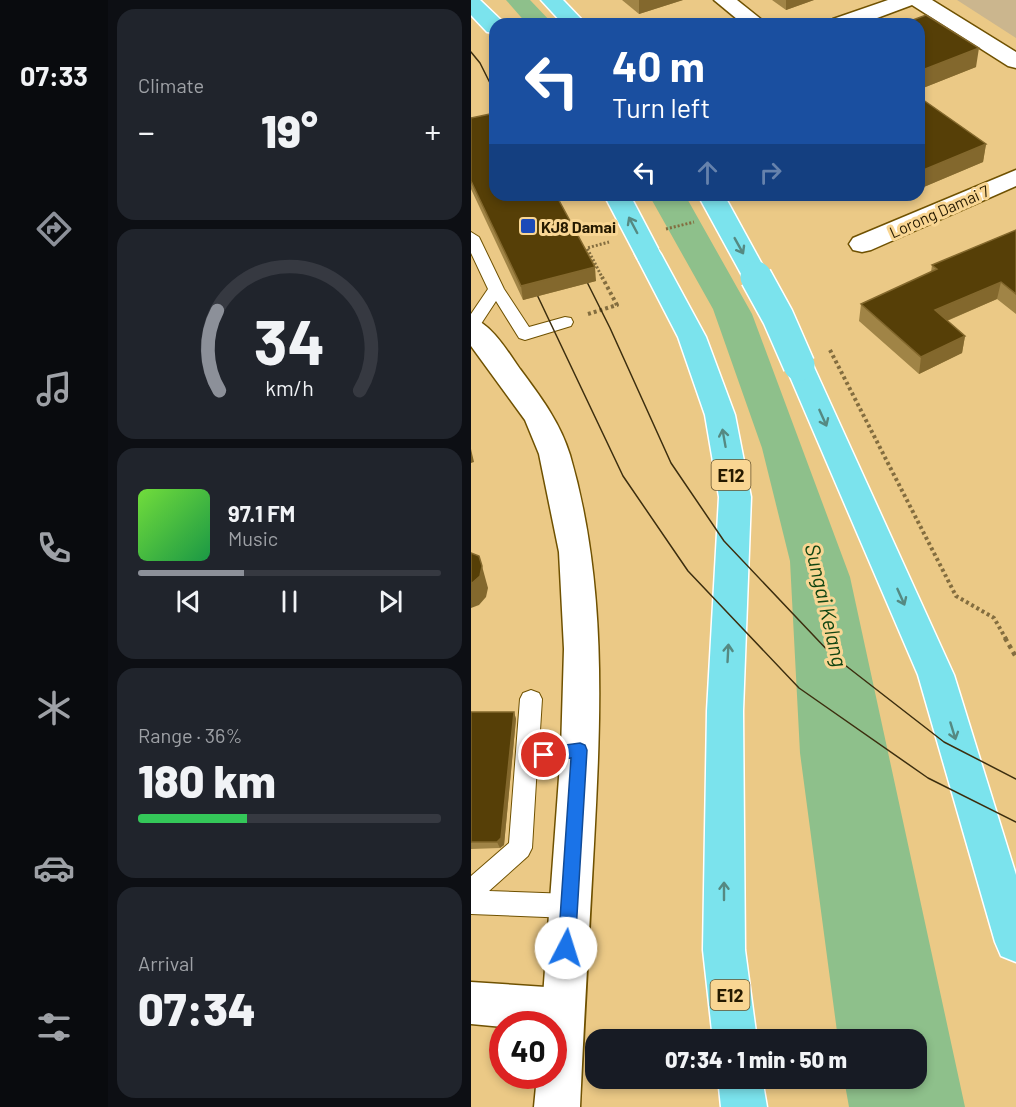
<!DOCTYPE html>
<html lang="en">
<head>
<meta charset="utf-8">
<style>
	:root { --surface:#171b24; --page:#20242c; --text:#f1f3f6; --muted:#9ea1a6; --line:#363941; --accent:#8c9099 }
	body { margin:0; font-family:Barlow,sans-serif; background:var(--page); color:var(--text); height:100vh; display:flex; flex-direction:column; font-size:22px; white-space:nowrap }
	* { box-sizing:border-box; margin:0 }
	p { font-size:20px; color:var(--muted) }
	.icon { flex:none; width:33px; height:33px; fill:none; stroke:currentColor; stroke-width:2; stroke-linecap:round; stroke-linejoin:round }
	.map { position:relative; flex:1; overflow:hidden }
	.details { display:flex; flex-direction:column; gap:9px; padding:9px; background:#0d0f14; width:363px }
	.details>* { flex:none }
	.hud { position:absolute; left:18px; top:18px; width:436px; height:183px; border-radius:18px; box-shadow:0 3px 9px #0003; background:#1a4fa0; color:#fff; overflow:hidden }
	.speed { position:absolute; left:18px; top:1011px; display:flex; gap:12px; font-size:30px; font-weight:700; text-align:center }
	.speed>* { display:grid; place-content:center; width:78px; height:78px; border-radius:50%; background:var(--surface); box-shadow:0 3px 9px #0003; line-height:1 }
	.speed .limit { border:9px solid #d22; background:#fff; color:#111 }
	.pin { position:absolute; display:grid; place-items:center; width:51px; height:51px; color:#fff; margin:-26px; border:3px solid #fff; border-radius:50%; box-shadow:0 2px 6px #0007 }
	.me { position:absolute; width:66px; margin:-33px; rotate:5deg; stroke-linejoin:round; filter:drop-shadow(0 0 4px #0008) }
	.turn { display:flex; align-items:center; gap:21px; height:126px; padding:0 24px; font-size:27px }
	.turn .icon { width:78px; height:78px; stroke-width:2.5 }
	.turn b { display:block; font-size:42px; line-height:51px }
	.lanes { display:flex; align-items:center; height:57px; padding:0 24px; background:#0003; justify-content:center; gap:30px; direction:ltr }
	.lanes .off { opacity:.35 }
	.big { font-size:45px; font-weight:800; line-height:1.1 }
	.details .widget { flex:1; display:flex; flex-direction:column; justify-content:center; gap:9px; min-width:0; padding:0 21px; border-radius:18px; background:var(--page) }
	.details .dial { align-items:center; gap:0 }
	.dial svg { height:156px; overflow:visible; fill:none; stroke:var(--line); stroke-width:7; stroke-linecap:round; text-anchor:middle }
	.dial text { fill:var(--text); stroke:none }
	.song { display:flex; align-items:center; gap:18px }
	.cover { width:72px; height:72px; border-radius:9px; background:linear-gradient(135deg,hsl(100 70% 55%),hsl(140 70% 35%)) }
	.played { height:6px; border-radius:3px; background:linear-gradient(90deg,var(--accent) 35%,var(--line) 35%) }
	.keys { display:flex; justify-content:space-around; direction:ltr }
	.heat { display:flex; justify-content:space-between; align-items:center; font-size:33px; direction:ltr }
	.charge { height:9px; border-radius:4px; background:linear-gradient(90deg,#34c759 36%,var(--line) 0) }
	.trip { position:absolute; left:114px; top:1029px; width:342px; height:60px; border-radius:18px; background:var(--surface); box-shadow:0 3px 9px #0003; font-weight:800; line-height:60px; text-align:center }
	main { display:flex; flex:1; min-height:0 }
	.menu { display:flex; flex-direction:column; width:108px; justify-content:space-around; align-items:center; background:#090b0e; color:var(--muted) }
	.menu .icon { width:42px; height:42px }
	.menu .active { color:var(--accent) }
	.menu b { font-size:27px; color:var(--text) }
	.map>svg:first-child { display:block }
</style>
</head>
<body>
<main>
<nav class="menu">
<b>07:33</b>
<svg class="icon active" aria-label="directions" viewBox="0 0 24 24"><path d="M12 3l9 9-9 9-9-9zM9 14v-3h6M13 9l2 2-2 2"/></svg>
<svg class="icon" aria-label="music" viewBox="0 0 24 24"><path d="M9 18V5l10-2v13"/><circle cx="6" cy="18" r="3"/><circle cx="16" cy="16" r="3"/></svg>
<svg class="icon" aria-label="phone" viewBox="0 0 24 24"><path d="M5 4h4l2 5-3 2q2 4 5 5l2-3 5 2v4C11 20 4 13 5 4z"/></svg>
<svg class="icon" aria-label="climate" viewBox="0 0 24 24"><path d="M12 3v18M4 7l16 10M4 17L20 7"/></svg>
<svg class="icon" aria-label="car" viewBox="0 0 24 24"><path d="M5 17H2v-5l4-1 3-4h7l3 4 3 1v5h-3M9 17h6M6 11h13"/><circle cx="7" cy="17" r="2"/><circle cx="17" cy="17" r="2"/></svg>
<svg class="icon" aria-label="filters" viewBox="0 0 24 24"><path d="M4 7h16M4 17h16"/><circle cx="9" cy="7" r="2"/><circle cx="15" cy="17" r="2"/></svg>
</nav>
<section class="details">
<div class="widget"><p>Climate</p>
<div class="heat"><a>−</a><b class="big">19°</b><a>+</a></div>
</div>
<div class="widget dial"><svg viewBox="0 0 100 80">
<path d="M14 69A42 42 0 1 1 86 69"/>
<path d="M14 69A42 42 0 0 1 13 28" stroke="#8c9099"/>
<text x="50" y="56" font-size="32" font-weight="700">34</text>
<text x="50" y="72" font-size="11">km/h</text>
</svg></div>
<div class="widget">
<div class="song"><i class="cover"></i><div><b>97.1 FM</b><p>Music</p></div></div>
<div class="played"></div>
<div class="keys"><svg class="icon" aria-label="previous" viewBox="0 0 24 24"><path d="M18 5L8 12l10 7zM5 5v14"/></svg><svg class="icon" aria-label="pause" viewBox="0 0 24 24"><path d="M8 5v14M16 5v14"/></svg><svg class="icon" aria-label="next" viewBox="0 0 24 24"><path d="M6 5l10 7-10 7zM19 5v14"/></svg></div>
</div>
<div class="widget"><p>Range · 36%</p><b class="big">180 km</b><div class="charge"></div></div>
<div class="widget"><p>Arrival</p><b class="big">07:34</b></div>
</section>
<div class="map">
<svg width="545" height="1107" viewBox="0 0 545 1107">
	<rect width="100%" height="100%" fill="#ebc986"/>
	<path fill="#cbb68e" d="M486,0H545V38Z"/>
	<g fill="#8ec08b">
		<path d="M35,0H59L82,24H56Z"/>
		<path d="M178,195H214L281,314L379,577L494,1107H378L373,1079L446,1078V1040L367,1039L329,753L319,561L291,448L242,309Z"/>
	</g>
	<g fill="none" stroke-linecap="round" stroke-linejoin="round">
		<defs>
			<g id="service">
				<path d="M0,232L8,237L33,289L58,327L94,317L100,318L102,322L100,326L54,340L48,338L25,301L6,330L0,331V314L17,289L0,253Z"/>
				<path d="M60,690L68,693L71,699L68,746L109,740L117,743L120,750L117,757L66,765L61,848L57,856L18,891L99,894L108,898L111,906L108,914L99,918L0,914V876L38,843L49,699L52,693Z"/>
			</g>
			<g id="minor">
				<path d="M243,0H266L296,24H272Z"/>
				<path d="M417,0H461L545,52V68L537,66L441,5L390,24H359L362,19Z"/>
				<path d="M545,170V186L400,250L391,252L382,250L378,244L382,238Z"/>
				<path d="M0,982L90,988L105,995L112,1010L105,1025L90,1032L82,1031V1024H32V1027L0,1024Z"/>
			</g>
			<path id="tertiary" d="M0,318C20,323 37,352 49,369C69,396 89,422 99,455C136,582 130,713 123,844C118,931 113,1019 109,1107H63L66,1076H82V1024H70L90,750L93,649L88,552L68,454L54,420L0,346Z"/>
			<g id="motorway">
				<path d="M0,0H9L32,22L33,24H24V33L16,32L0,15Z"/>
				<path d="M70,0H92L115,24H92Z"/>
				<path d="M177,246L186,248L190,254L235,337L264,415L280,497L272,711L274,950L286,1040H242L232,950L236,711L248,497L234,415L207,337L164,254L168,248Z"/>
				<path d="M328,355L338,358L342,365L483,675L545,875V962L530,956L524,942L447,675L314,365L318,358Z"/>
				<path d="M247,1078H291L296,1107H250Z"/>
			</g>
		</defs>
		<use href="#service" stroke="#6f5101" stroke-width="2"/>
		<use href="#minor" stroke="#6f5101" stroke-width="3"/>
		<use href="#tertiary" stroke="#6f5101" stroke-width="3"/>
		<use href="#motorway" stroke="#fff" stroke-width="3"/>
		<g stroke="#836d3f" stroke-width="3" stroke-dasharray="2 2" stroke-linecap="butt">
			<path d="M195,229L223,222"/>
			<path d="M132,279L116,248L138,242"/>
		</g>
		<g stroke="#836d3f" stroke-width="4" stroke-dasharray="3 3" stroke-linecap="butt">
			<path d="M117,314L146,305L131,277"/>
			<path d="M359,350L485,596L523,618L535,639"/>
		</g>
		<path stroke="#836d3f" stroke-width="4.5" stroke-dasharray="4 4" stroke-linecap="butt" d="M534,638L545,657"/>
		<use href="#service" fill="#fff" fill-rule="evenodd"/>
		<use href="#minor" fill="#fff" fill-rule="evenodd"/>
		<use href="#tertiary" fill="#fff" fill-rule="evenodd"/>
		<use href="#motorway" fill="#7be3ed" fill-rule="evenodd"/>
		<g stroke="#3c2e0f" stroke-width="1.5">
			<path d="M0,52L9,63L24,93"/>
			<path d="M109,268L139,328L200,463L253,541L361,655L473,742L545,779"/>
			<path d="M60,282L152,476L217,571L328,688L457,778L545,822"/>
		</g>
		<defs>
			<g id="motorway-bridge-far1">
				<path d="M146,195L177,254"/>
				<path d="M240,195L286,279"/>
			</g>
			<path id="motorway-bridge" d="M285,277L307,317L328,365"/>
		</defs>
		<use href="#motorway-bridge-far1" stroke="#fff" stroke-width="26" stroke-linecap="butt"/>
		<use href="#motorway-bridge" stroke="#fff" stroke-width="34" stroke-linecap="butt"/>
		<use href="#motorway-bridge-far1" stroke="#7be3ed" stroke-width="23"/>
		<use href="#motorway-bridge" stroke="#7be3ed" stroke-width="31"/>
	</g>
	<g fill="#a08446">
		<path d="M151,0H212L168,14Z"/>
		<path d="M301,0H343L315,10Z"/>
		<path d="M448,24L505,67L452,88L448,85Z"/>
		<path d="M448,97L515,144L512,162L448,189Z"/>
		<path d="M0,118L125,281L52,300L0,189Z"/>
		<path d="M545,230V314L526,299L476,321L494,336L491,353L448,374L388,321L390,304L460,272L461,265Z"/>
		<path d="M0,712H43L45,719L33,845L29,848L0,849Z"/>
	</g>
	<g fill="#83682d">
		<path d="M168,0H212L168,14Z"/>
		<path d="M315,0H343L315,10Z"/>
		<path d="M508,48L505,67L452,88L454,69Z"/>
		<path d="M515,144L512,162L448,189L450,171Z"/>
		<path d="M124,267L125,281L52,300L50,286Z"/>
		<path d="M530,282L526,299L461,327L464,310Z"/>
		<path d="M494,336L491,353L448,374L450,357Z"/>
		<path d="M0,449L3,462L0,463Z"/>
		<path d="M11,566L17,588L15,597L8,605L0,608V584Z"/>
		<path d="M43,712L45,719L33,845L29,848L26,842Z"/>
	</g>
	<g fill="#563f07" stroke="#83682d" stroke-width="1.5">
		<path d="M455,15L508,48L454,69L448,65V24H431Z"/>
		<path d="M448,97L515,144L450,171L448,170Z"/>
		<path d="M24,113V195H85L124,267L50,286L0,181V118Z"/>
		<path d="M545,230V294L530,282L464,310L494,336L450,357L390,304L466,269L461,265Z"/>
		<path d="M0,553L8,556L11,566L9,576L0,584Z"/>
		<path d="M0,712H43L30,838L26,842H0Z"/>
	</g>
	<defs><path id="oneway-shaft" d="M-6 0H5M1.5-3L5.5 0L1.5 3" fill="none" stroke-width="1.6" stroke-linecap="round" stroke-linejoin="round" transform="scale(1.5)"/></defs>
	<g stroke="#558982">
		<use href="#oneway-shaft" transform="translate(162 225) rotate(-118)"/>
		<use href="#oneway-shaft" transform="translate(268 246) rotate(61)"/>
		<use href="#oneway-shaft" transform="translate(352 418) rotate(66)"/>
		<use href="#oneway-shaft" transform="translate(253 438) rotate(-100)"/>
		<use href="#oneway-shaft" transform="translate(430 597) rotate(66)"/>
		<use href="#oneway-shaft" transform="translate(257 653) rotate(-87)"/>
		<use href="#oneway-shaft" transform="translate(482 731) rotate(73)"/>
		<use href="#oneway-shaft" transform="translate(253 891) rotate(-90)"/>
	</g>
	<path fill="#1a73e8" stroke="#114b97" stroke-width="1.5" d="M109,743L114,745L116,750L104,948L101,954L95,956L89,954L87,948L100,758L73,762L68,760L65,755L68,750L73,748Z"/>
	<rect fill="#1c4ab8" stroke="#f9d693" stroke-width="2" x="49" y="218" width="16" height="16" rx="3"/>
	<g text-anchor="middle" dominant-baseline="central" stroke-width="6" stroke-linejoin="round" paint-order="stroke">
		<g font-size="16" fill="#261a00" stroke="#f9d693">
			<text transform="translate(468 211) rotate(-24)">Lorong Damai 7</text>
		</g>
		<g font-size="16" font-weight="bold" fill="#261a00" stroke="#f9d693" text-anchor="start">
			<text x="70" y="226">KJ8 Damai</text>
		</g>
		<g fill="#f9d693" stroke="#65522c" stroke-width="1.5">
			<rect x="240.5" y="460" width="39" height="30" rx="4.5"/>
			<rect x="239.5" y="980" width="39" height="30" rx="4.5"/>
		</g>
		<g font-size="18" font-weight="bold" fill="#261a00">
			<text x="260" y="475">E12</text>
			<text x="259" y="995">E12</text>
		</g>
		<g font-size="21" font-style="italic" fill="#114512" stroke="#f9d693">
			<text transform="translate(356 605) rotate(77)">Sungai Kelang</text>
		</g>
	</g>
</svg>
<div class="speed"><div class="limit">40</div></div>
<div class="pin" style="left:73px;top:755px;background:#d93025"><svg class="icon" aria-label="arrive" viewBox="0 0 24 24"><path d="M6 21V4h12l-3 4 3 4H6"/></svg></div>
<svg class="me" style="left:95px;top:948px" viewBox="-20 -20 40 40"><circle r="19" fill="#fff"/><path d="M0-13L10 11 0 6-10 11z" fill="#1a73e8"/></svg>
<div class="trip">07:34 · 1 min · 50 m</div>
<div class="hud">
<div class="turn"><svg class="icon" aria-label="left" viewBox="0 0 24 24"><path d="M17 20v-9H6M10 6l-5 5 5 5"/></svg><div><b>40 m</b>Turn left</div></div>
<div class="lanes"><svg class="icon" aria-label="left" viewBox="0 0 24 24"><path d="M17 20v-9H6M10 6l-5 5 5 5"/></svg><svg class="icon off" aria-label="ahead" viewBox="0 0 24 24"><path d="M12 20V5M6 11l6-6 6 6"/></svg><svg class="icon off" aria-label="right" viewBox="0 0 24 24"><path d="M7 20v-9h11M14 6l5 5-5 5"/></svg></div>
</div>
</div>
</main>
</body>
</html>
